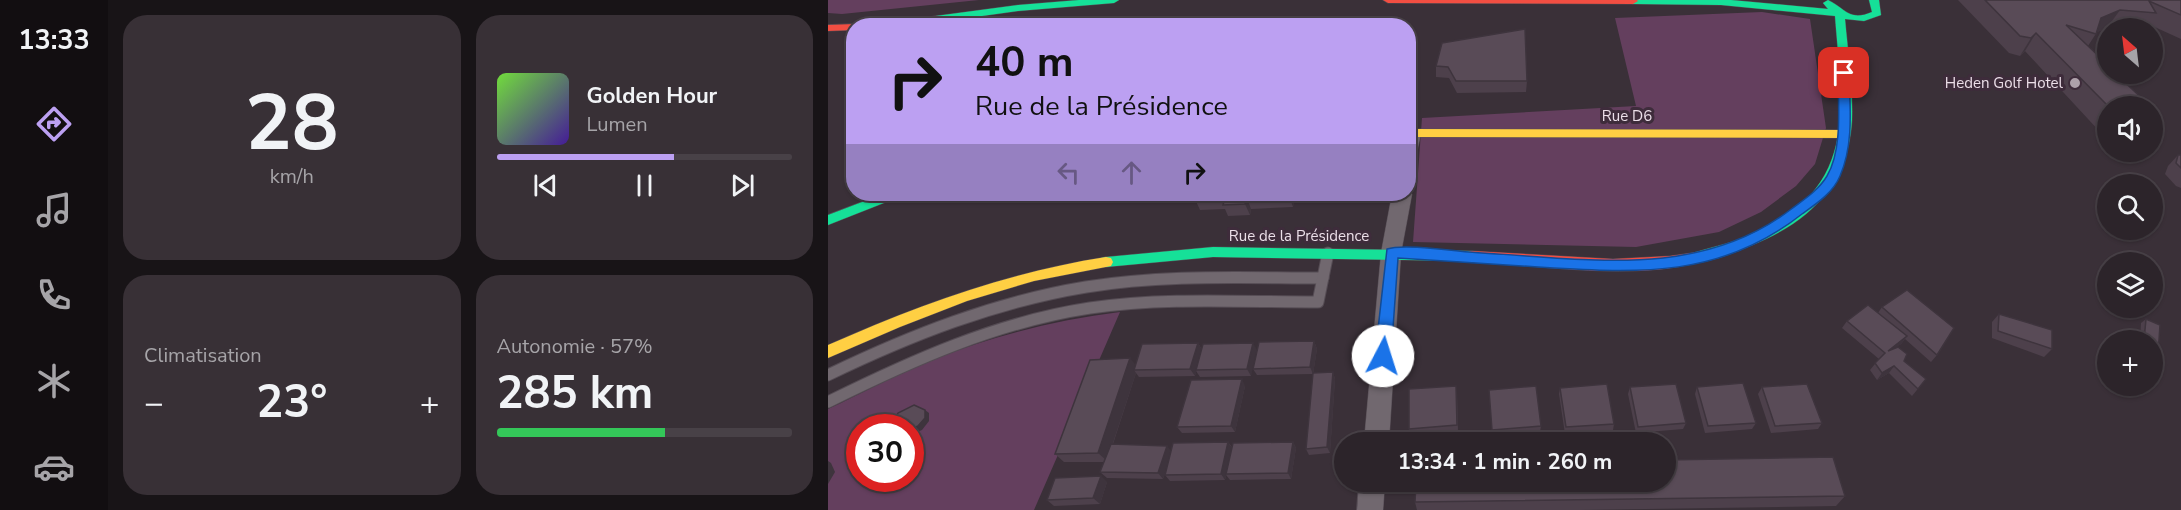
<!DOCTYPE html>
<html lang="fr">
<head>
<meta charset="utf-8">
<style>
	:root { --surface:#2c242a; --page:#383036; --text:#f1f3f6; --muted:#a6a4a8; --line:#484147; --accent:#bca0f2 }
	body { margin:0; font-family:"Nunito Sans",sans-serif; background:var(--page); color:var(--text); height:100vh; display:flex; flex-direction:column; font-size:22px; white-space:nowrap }
	* { box-sizing:border-box; margin:0 }
	p { font-size:20px; color:var(--muted) }
	.icon { flex:none; width:33px; height:33px; fill:none; stroke:currentColor; stroke-width:2; stroke-linecap:round; stroke-linejoin:round }
	.map { position:relative; flex:1; overflow:hidden }
	.sheet { display:flex; flex-direction:column; gap:15px; padding:15px; background:#181417; width:720px }
	.sheet>* { flex:none }
	.hud { position:absolute; left:18px; top:18px; width:570px; height:183px; border-radius:24px; box-shadow:0 2px 4px #0004,0 0 0 2px var(--line); background:#bca0f2; color:#111; overflow:hidden }
	.needle { width:39px; rotate:332deg }
	.tools { position:absolute; left:1269px; top:18px; display:grid; gap:12px }
	.tools a { display:grid; place-items:center; width:66px; height:66px; border-radius:50%; background:var(--surface); box-shadow:0 2px 4px #0004,0 0 0 2px var(--line); font-size:30px }
	.speed { position:absolute; left:18px; top:414px; display:flex; gap:12px; font-size:30px; font-weight:700; text-align:center }
	.speed>* { display:grid; place-content:center; width:78px; height:78px; border-radius:50%; background:var(--surface); box-shadow:0 2px 4px #0004,0 0 0 2px var(--line); line-height:1 }
	.speed .limit { border:9px solid #d22; background:#fff; color:#111 }
	.pin { position:absolute; display:grid; place-items:center; width:51px; height:51px; color:#fff; margin:-26px; border-radius:12px; box-shadow:0 3px 9px #0006 }
	.me { position:absolute; width:66px; margin:-33px; rotate:5deg; stroke-linejoin:round; filter:drop-shadow(0 0 4px #0008) }
	.turn { display:flex; align-items:center; gap:21px; height:126px; padding:0 30px; font-size:27px }
	.turn .icon { width:78px; height:78px; stroke-width:2.5 }
	.turn b { display:block; font-size:42px; line-height:51px }
	.lanes { display:flex; align-items:center; height:57px; padding:0 30px; background:#0003; justify-content:center; gap:30px; direction:ltr }
	.lanes .off { opacity:.35 }
	.big { font-size:45px; font-weight:700; line-height:1.1 }
	.sheet .card { flex:1; display:flex; flex-direction:column; justify-content:center; gap:9px; min-width:0; padding:0 21px; border-radius:24px; background:var(--page) }
	.sheet .dial { align-items:center; gap:0 }
	.dial b { font-size:78px; line-height:1 }
	.song { display:flex; align-items:center; gap:18px }
	.cover { width:72px; height:72px; border-radius:9px; background:linear-gradient(135deg,hsl(100 70% 55%),hsl(260 70% 35%)) }
	.played { height:6px; border-radius:3px; background:linear-gradient(90deg,var(--accent) 60%,var(--line) 60%) }
	.keys { display:flex; justify-content:space-around; direction:ltr }
	.heat { display:flex; justify-content:space-between; align-items:center; font-size:33px; direction:ltr }
	.charge { height:9px; border-radius:4px; background:linear-gradient(90deg,#34c759 57%,var(--line) 0) }
	.sheet .tiles { flex:1; display:grid; gap:15px; grid-template-columns:repeat(2,1fr) }
	.trip { position:absolute; left:506px; top:432px; width:342px; height:60px; border-radius:30px; background:var(--surface); box-shadow:0 2px 4px #0004,0 0 0 2px var(--line); font-weight:700; line-height:60px; text-align:center }
	main { display:flex; flex:1; min-height:0 }
	.menu { display:flex; flex-direction:column; width:108px; justify-content:space-around; align-items:center; background:#120e11; color:var(--muted) }
	.menu .icon { width:42px; height:42px }
	.menu .on { color:var(--accent) }
	.menu b { font-size:27px; color:var(--text) }
	.map>svg:first-child { display:block }
</style>
</head>
<body>
<main>
<nav class="menu">
<b>13:33</b>
<svg class="icon on" aria-label="directions" viewBox="0 0 24 24"><path d="M12 3l9 9-9 9-9-9zM9 14v-3h6M13 9l2 2-2 2"/></svg>
<svg class="icon" aria-label="music" viewBox="0 0 24 24"><path d="M9 18V5l10-2v13"/><circle cx="6" cy="18" r="3"/><circle cx="16" cy="16" r="3"/></svg>
<svg class="icon" aria-label="phone" viewBox="0 0 24 24"><path d="M5 4h4l2 5-3 2q2 4 5 5l2-3 5 2v4C11 20 4 13 5 4z"/></svg>
<svg class="icon" aria-label="climate" viewBox="0 0 24 24"><path d="M12 3v18M4 7l16 10M4 17L20 7"/></svg>
<svg class="icon" aria-label="car" viewBox="0 0 24 24"><path d="M5 17H2v-5l4-1 3-4h7l3 4 3 1v5h-3M9 17h6M6 11h13"/><circle cx="7" cy="17" r="2"/><circle cx="17" cy="17" r="2"/></svg>
</nav>
<section class="sheet">
<div class="tiles">
<div class="card dial"><b>28</b><p>km/h</p></div>
<div class="card">
<div class="song"><i class="cover"></i><div><b>Golden Hour</b><p>Lumen</p></div></div>
<div class="played"></div>
<div class="keys"><svg class="icon" aria-label="previous" viewBox="0 0 24 24"><path d="M18 5L8 12l10 7zM5 5v14"/></svg><svg class="icon" aria-label="pause" viewBox="0 0 24 24"><path d="M8 5v14M16 5v14"/></svg><svg class="icon" aria-label="next" viewBox="0 0 24 24"><path d="M6 5l10 7-10 7zM19 5v14"/></svg></div>
</div>
<div class="card"><p>Climatisation</p>
<div class="heat"><a>−</a><b class="big">23°</b><a>+</a></div>
</div>
<div class="card"><p>Autonomie · 57%</p><b class="big">285 km</b><div class="charge"></div></div>
</div>
</section>
<div class="map">
<svg width="1353" height="510" viewBox="0 0 1353 510">
	<rect width="100%" height="100%" fill="#3a3038"/>
	<g fill="#643f5e" fill-rule="evenodd">
		<path d="M0,0H151L14,14L0,13Z"/>
		<path d="M934,12L982,19L998,128L987,164L968,186L933,212L891,232L808,247L585,242L594,118L808,106L787,18Z"/>
		<path d="M292,312L206,510H0V409C35,393 69,374 104,360C165,336 227,320 292,312ZM32,428H82V478H32Z"/>
	</g>
	<g fill="none" stroke-linecap="round" stroke-linejoin="round">
		<defs>
			<g id="lane">
				<path d="M0,375C83,335 167,302 258,287C336,274 416,278 495,278"/>
				<path d="M0,402C83,361 169,322 262,308C337,297 414,302 490,302L500,253"/>
			</g>
			<g id="street">
				<path d="M584,127L590,129L593,133L587,161L580,162V128Z"/>
				<path d="M580,189L584,194L573,253L561,442H536L553,253L564,194H580Z"/>
				<path d="M531,482H557L555,510H529Z"/>
			</g>
			<g id="fast">
				<path d="M251,0H291L286,3L190,11L82,26H50L55,23L190,5Z"/>
				<path d="M801,0H903L1000,9L995,3L1000,0C1017,8 1021,22 1044,12L1041,0H1051L1053,15L1036,21L1017,19C1020,53 1025,86 1024,120C1019,209 947,243 870,262L865,261L863,257L865,253C887,246 909,242 930,232C1031,185 1014,108 1007,16L893,5L805,4L802,3Z"/>
				<path d="M55,194H73L71,197L0,225V215Z"/>
				<path d="M385,247L644,251L649,252L651,256L649,260L644,261L385,257L278,267L273,266L271,262L273,258L278,257Z"/>
			</g>
			<g id="slow">
				<path d="M580,129L1016,130L1022,134L1016,138L580,137Z"/>
				<path d="M278,257L283,258L285,262L283,266L206,281L139,301L72,327L0,358V345C90,305 181,272 278,257Z"/>
			</g>
			<g id="jam">
				<path d="M555,0H809L810,1L805,4L560,3Z"/>
				<path d="M26,24L30,26H26V30L0,31V25Z"/>
				<path d="M644,251L785,259L842,256L870,252L875,253L877,257L875,261C811,281 711,266 644,261L639,260L637,256L639,252Z"/>
			</g>
		</defs>
		<use href="#lane" stroke="#554c54" stroke-width="13"/>
		<use href="#street" stroke="#554c54" stroke-width="1"/>
		<use href="#fast" stroke="#554c54" stroke-width="1"/>
		<use href="#slow" stroke="#554c54" stroke-width="1"/>
		<use href="#jam" stroke="#554c54" stroke-width="1"/>
		<use href="#lane" stroke="#71686f" stroke-width="11"/>
		<use href="#street" fill="#71686f" fill-rule="evenodd"/>
		<use href="#fast" fill="#16e098" fill-rule="evenodd"/>
		<use href="#slow" fill="#ffcf43" fill-rule="evenodd"/>
		<use href="#jam" fill="#f24e42" fill-rule="evenodd"/>
	</g>
	<g fill="#4d404b">
		<path d="M1130,0H1353V39L1320,24L1316,28H1279L1269,32L1260,46L1280,106V135L1273,133L1197,51L1192,56L1181,53Z"/>
		<path d="M614,43L699,81L698,92L629,93L621,78L608,77V66Z"/>
		<path d="M1350,155H1353V188L1348,186L1337,174L1340,166Z"/>
		<path d="M369,194H467L465,207L423,209L422,215L400,216L397,209L372,210L367,199Z"/>
		<path d="M1054,307L1109,355L1103,362L1077,339L1073,344L1068,347L1076,361L1098,379L1084,396L1061,373L1049,380L1042,370L1051,359L1014,328L1019,321L1050,313Z"/>
		<path d="M1171,314L1224,349L1216,357L1164,338V322Z"/>
		<path d="M1318,319L1330,355L1325,359H1324V340H1312L1313,323Z"/>
		<path d="M486,341L489,349L485,374L429,375L425,369Z"/>
		<path d="M370,343L374,350L425,343L423,376L372,377L368,371L367,376L311,377L308,373L285,444L339,446L343,452L400,442L404,447L465,442L468,448L463,479L402,480L398,475L397,480L342,481L337,475L338,470L335,479L279,478L272,472L276,462H236L227,454L307,365Z"/>
		<path d="M505,372L507,379L502,453L481,455L478,449Z"/>
		<path d="M417,386L407,432L354,433L349,427Z"/>
		<path d="M802,387L858,423L855,429L808,433L800,394Z"/>
		<path d="M869,387L928,423L924,429L877,433L867,394Z"/>
		<path d="M934,387L994,423L990,429L943,433L930,394Z"/>
		<path d="M732,388L786,424L785,430L737,434L731,394Z"/>
		<path d="M661,390L713,426L712,432L665,436Z"/>
		<path d="M629,392L630,431L582,435L581,429Z"/>
		<path d="M279,482L272,504L226,506L219,500Z"/>
		<path d="M1017,496L1008,506L752,510H589L587,502Z"/>
	</g>
	<g fill="#3e343d">
		<path d="M1292,10L1279,28L1265,34L1273,18Z"/>
		<path d="M1208,33L1197,51L1192,56L1203,38Z"/>
		<path d="M461,194H467L465,207L461,196Z"/>
		<path d="M419,198L423,209L422,215L417,204Z"/>
		<path d="M1079,336L1073,344L1055,358L1060,351Z"/>
		<path d="M486,341L489,349L485,374L482,367Z"/>
		<path d="M370,343L374,350L367,376L362,369Z"/>
		<path d="M425,343L429,350L423,376L419,369Z"/>
		<path d="M302,358L310,368L306,370L308,373L279,461L270,453Z"/>
		<path d="M1066,366L1061,373L1049,380L1054,373Z"/>
		<path d="M505,372L507,379L502,453L499,447Z"/>
		<path d="M414,379L417,386L407,432L403,426Z"/>
		<path d="M97,410L101,413V421L94,430L82,435V430Z"/>
		<path d="M400,442L404,448L397,480L393,474Z"/>
		<path d="M465,442L468,448L463,479L460,473Z"/>
		<path d="M339,446L344,452L335,479L330,473Z"/>
		<path d="M0,461L3,463L7,472L0,484Z"/>
		<path d="M273,476L279,482L272,504L265,498Z"/>
	</g>
	<g fill="#594b57" stroke="#3e343d" stroke-width="1.5">
		<path d="M1157,0H1353V15L1321,1L1328,13L1292,10L1273,18L1268,34L1238,25L1280,65V74H1288L1322,106H1280L1208,33L1203,38L1192,36Z"/>
		<path d="M499,23L502,26H493Z"/>
		<path d="M697,29L699,81H628L620,67L608,66L614,43Z"/>
		<path d="M1350,155H1353V168L1348,163Z"/>
		<path d="M369,194H461V196L419,198L417,204L395,205L397,198L367,199Z"/>
		<path d="M1079,290L1126,328L1109,355L1054,307Z"/>
		<path d="M1040,305L1079,336L1060,351L1070,347L1079,354L1076,361L1098,379L1090,389L1066,366L1054,373L1047,363L1057,353L1019,321Z"/>
		<path d="M1171,314L1224,330V349L1170,331Z"/>
		<path d="M1318,319L1332,325L1330,355L1324,353V340H1316Z"/>
		<path d="M486,341L482,367L425,369L431,342Z"/>
		<path d="M370,343L362,369L306,370L314,344Z"/>
		<path d="M425,343L419,369L368,370L375,344Z"/>
		<path d="M302,358L270,453L227,454L262,360Z"/>
		<path d="M505,372L499,447L478,449L485,373Z"/>
		<path d="M414,379L403,426L349,427L363,380Z"/>
		<path d="M915,383L928,423L880,426L869,387Z"/>
		<path d="M779,384L786,424L738,427L732,388Z"/>
		<path d="M848,384L858,423L810,427L802,387Z"/>
		<path d="M979,384L994,423L947,426L934,387Z"/>
		<path d="M628,386L629,425L581,429V389Z"/>
		<path d="M708,386L713,426L664,430L661,390Z"/>
		<path d="M86,405L97,410V418L90,426L82,430V428L63,427L70,413Z"/>
		<path d="M400,442L393,474L337,475L345,443Z"/>
		<path d="M465,442L460,473L398,474L405,443Z"/>
		<path d="M283,444L339,446L330,473L272,472Z"/>
		<path d="M1005,457L1017,496L587,502L588,482H837V460Z"/>
		<path d="M273,476L265,498L219,500L227,478Z"/>
	</g>
	<path fill="#1a73e8" stroke="#114b97" stroke-width="1.5" d="M1016,70L1021,73C1022,107 1026,144 1012,176C1005,193 988,204 974,214C892,279 809,273 710,267C663,264 617,261 570,258L563,356L555,363L550,361L547,356L559,249C577,243 632,252 654,253C761,259 871,279 962,210C975,200 990,191 999,176C1015,149 1010,104 1010,73Z"/>
	<circle fill="#aea2ab" stroke="#3e2c3b" stroke-width="2" cx="1247" cy="83" r="6"/>
	<g text-anchor="middle" dominant-baseline="central" stroke-width="6" stroke-linejoin="round" paint-order="stroke">
		<g font-size="15" fill="#ecdfe9" stroke="#3e2c3b" text-anchor="end">
			<text x="1235" y="83">Heden Golf Hotel</text>
		</g>
		<g font-size="15" fill="#ecdfe9" stroke="#3e2c3b">
			<text x="799" y="116">Rue D6</text>
			<text x="471" y="236">Rue de la Présidence</text>
		</g>
	</g>
</svg>
<div class="tools">
<a><svg class="needle" viewBox="-14 -14 28 28"><path d="M0-13l5 13h-10z" fill="#e53935"/><path d="M0 13l5-13h-10z" fill="#a6a4a8"/></svg></a>
<a><svg class="icon" aria-label="sound" viewBox="0 0 24 24"><path d="M4 9h4l5-4v14l-5-4H4zM17 9q2 3 0 6"/></svg></a>
<a><svg class="icon" aria-label="search" viewBox="0 0 24 24"><circle cx="10" cy="10" r="6"/><path d="M15 15l6 6"/></svg></a>
<a><svg class="icon" aria-label="layers" viewBox="0 0 24 24"><path d="M12 4l9 5-9 5-9-5zM3 14l9 5 9-5"/></svg></a>
<a>+</a>
</div>
<div class="speed"><div class="limit">30</div></div>
<div class="pin" style="left:1016px;top:73px;background:#d93025"><svg class="icon" aria-label="arrive" viewBox="0 0 24 24"><path d="M6 21V4h12l-3 4 3 4H6"/></svg></div>
<svg class="me" style="left:555px;top:356px" viewBox="-20 -20 40 40"><circle r="19" fill="#fff"/><path d="M0-13L10 11 0 6-10 11z" fill="#1a73e8"/></svg>
<div class="trip">13:34 · 1 min · 260 m</div>
<div class="hud">
<div class="turn"><svg class="icon" aria-label="right" viewBox="0 0 24 24"><path d="M7 20v-9h11M14 6l5 5-5 5"/></svg><div><b>40 m</b>Rue de la Présidence</div></div>
<div class="lanes"><svg class="icon off" aria-label="left" viewBox="0 0 24 24"><path d="M17 20v-9H6M10 6l-5 5 5 5"/></svg><svg class="icon off" aria-label="ahead" viewBox="0 0 24 24"><path d="M12 20V5M6 11l6-6 6 6"/></svg><svg class="icon" aria-label="right" viewBox="0 0 24 24"><path d="M7 20v-9h11M14 6l5 5-5 5"/></svg></div>
</div>
</div>
</main>
</body>
</html>
